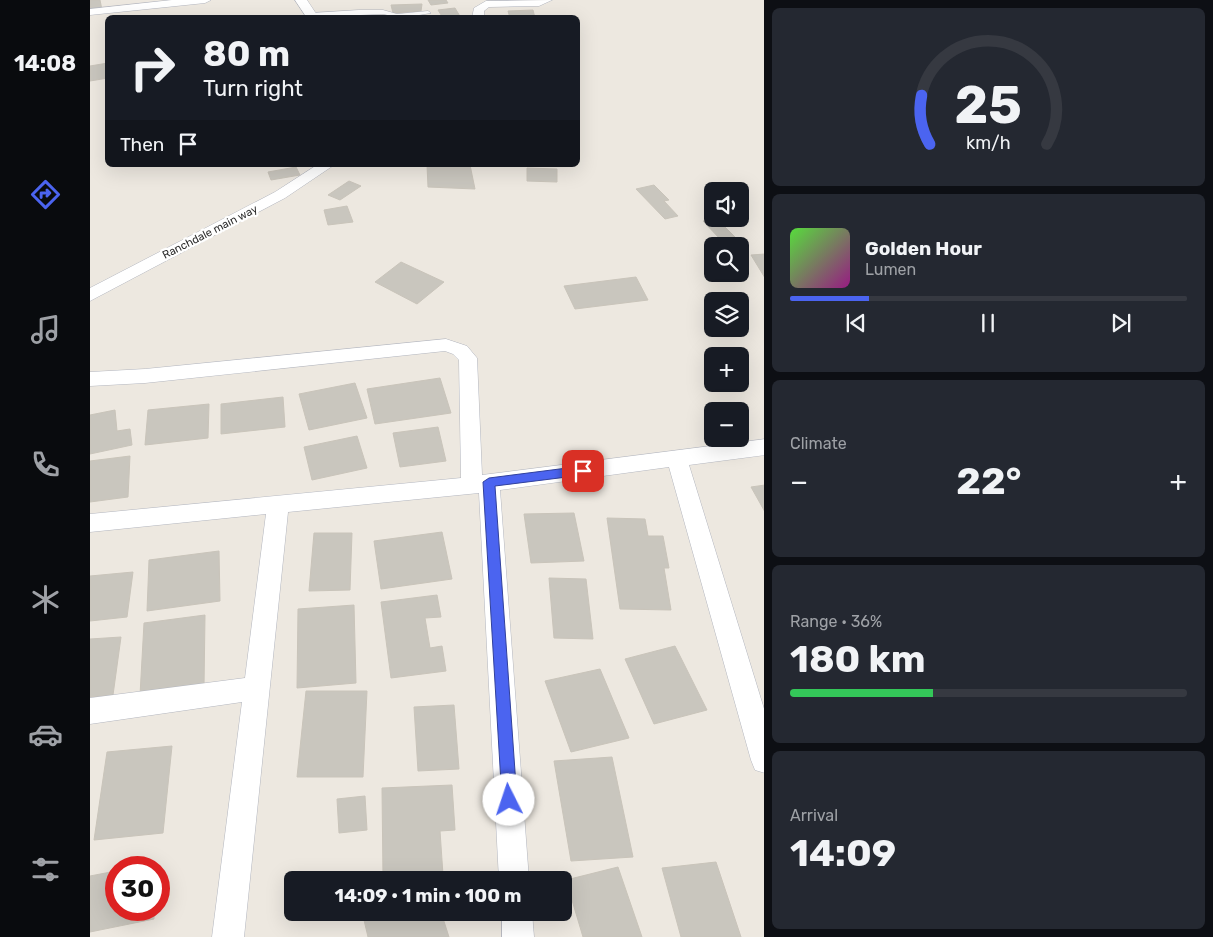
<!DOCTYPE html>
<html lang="en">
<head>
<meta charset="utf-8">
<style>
	:root { --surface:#171b24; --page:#242831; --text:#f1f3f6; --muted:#9ea1a6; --line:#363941; --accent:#4b64f0 }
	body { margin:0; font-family:Rubik,sans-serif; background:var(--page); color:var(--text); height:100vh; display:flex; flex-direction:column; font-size:19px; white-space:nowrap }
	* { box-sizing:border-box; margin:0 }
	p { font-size:16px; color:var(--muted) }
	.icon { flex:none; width:28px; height:28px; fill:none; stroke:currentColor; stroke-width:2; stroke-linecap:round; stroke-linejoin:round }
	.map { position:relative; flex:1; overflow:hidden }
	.side { display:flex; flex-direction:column; gap:8px; padding:8px; background:#0d0f14; width:449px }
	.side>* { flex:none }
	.banner { position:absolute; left:15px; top:15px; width:475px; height:152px; border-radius:8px; box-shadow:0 5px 20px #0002; background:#171b24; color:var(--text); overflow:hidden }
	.fabs { position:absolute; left:614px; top:182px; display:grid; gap:10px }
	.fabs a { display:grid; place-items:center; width:45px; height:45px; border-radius:8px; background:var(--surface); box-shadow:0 5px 20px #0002; font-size:25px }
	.speed { position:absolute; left:15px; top:856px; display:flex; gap:10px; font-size:25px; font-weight:700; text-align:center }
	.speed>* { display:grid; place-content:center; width:65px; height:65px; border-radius:50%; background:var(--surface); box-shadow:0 5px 20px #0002; line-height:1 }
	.speed .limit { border:8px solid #d22; background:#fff; color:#111 }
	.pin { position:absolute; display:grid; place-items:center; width:42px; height:42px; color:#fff; margin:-21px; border-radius:10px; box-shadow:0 2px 8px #0006 }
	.me { position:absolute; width:55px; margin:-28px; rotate:356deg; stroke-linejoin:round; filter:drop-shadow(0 0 4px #0008) }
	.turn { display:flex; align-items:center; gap:18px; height:105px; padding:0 15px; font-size:22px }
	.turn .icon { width:65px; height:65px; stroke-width:2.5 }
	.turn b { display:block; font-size:35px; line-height:42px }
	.then { display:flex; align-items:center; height:48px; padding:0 15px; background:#0003; gap:10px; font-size:19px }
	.big { font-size:38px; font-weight:700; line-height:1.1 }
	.side .widget { flex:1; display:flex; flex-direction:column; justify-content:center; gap:8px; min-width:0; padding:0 18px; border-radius:8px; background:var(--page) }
	.side .dial { align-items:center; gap:0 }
	.dial svg { height:130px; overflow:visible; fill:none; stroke:var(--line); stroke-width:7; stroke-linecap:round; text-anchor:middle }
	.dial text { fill:var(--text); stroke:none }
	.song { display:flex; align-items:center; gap:15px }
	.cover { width:60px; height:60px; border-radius:8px; background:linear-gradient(135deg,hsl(110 70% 55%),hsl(310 70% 35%)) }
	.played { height:5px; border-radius:2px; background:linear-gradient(90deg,var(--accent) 20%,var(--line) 20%) }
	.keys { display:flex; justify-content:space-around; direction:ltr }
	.heat { display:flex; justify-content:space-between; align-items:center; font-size:28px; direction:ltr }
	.charge { height:8px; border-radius:4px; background:linear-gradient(90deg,#34c759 36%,var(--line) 0) }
	.trip { position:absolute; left:194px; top:871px; width:288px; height:50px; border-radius:8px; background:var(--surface); box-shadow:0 5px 20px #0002; font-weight:700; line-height:50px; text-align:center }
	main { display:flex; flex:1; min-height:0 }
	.tab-bar { display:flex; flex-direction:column; width:90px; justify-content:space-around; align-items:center; background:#090b0e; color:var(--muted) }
	.tab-bar .icon { width:35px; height:35px }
	.tab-bar .on { color:var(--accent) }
	.tab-bar b { font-size:22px; color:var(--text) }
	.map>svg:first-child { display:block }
</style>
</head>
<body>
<main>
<nav class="tab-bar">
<b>14:08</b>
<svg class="icon on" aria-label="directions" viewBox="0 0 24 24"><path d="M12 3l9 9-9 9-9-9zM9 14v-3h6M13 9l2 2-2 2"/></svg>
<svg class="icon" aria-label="music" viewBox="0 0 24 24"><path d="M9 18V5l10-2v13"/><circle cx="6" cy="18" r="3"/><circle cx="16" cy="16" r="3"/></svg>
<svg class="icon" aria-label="phone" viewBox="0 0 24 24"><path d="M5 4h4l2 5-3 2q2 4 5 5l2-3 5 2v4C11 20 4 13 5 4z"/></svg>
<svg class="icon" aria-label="climate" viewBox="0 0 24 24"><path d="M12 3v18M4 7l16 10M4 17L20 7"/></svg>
<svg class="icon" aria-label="car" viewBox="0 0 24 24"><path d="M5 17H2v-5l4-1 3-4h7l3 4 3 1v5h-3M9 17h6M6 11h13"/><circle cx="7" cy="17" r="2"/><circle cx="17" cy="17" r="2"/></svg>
<svg class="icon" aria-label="filters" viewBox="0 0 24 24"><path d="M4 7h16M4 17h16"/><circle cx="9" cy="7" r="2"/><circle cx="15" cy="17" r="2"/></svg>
</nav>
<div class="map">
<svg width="675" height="937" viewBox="0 0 675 937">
	<rect width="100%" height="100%" fill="#ede8e0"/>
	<g fill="#c9c6be" stroke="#c9c4ba">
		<path d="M0,0H10L12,10L0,11Z"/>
		<path d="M338,0H356L358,3L341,5Z"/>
		<path d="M332,4L331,11L303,13L301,5Z"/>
		<path d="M365,8L371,18H353L348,10Z"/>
		<path d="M443,10L445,18H420L418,11Z"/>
		<path d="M18,63V78L0,81V66Z"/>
		<path d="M337,165H380L385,189L338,187Z"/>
		<path d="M206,167L210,175L181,180L178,172Z"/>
		<path d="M437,168L467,169V182L437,181Z"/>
		<path d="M259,181L271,186L250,200L238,195Z"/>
		<path d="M564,185L579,200L574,201L588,216L575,219L546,189Z"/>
		<path d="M257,206L263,222L238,225L234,210Z"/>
		<path d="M627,219L645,237L631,240L613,221Z"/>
		<path d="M675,254V278L661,255Z"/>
		<path d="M311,262L354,282L327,304L285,282Z"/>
		<path d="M546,277L558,300L485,309L474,286Z"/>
		<path d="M350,378L361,413L285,424L277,389Z"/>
		<path d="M265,383L277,418L219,430L209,394Z"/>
		<path d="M193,397L195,427L131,434V404Z"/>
		<path d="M119,404L118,438L55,445L58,410Z"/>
		<path d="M25,410L27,431L40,429L42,445L0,454V415Z"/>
		<path d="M348,427L356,461L310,467L303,433Z"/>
		<path d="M267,436L277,468L222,480L214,447Z"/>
		<path d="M40,456L38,497L0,502V461Z"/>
		<path d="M675,485V512L661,487Z"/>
		<path d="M484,513L494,561L441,563L434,514Z"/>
		<path d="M517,518L555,519L558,536H573L579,568H574L581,610L530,609Z"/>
		<path d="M352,532L362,579L291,589L284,541Z"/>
		<path d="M224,533H262L260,590L219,591Z"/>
		<path d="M129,551L130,601L57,611L59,560Z"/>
		<path d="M43,572L37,617L0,621V576Z"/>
		<path d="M459,578L496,579L503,639L464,638Z"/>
		<path d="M347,595L351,617L335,618L340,648L352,646L356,671L301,678L291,602Z"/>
		<path d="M264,605L266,683L207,688L208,609Z"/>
		<path d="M115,615L114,687L50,695L54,623Z"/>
		<path d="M31,637L23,695L0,697V639Z"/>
		<path d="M585,646L617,710L564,724L535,659Z"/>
		<path d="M510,669L539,738L481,752L455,681Z"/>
		<path d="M216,691H277L273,777H207Z"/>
		<path d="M364,705L369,769L328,771L324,707Z"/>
		<path d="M82,746L73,833L4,840L17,752Z"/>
		<path d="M522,757L543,857L481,861L464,761Z"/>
		<path d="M362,785L365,830L350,831L353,875L293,877L292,788Z"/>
		<path d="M275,796L277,830L249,833L247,799Z"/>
		<path d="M626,862L651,937H591L572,868Z"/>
		<path d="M528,867L552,937H493L476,880Z"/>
		<path d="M26,871V910H64V919L0,932V876Z"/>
		<path d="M296,912H351L359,937H278L274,920Z"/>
	</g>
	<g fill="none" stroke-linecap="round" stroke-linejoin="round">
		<defs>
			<path id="service" d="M269,10H293L307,14L338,11L341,13L311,18L293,14L222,17L219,15L222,13Z"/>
			<g id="minor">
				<path d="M82,0H121L115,3L0,15V9Z"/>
				<path d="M205,0H217L229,18H217Z"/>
				<path d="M462,0L449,6L399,7L394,11V18H382L384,8L396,1Z"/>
				<path d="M227,165H244L195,198L0,301V288L185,192Z"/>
				<path d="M356,339L377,346L387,358L392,475L675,439V455L599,465L675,712V773L665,770L661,760L579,467L410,490L439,880H409L389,493L198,512L154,937H122L152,702L0,724V698L155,678L176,514L0,532V514L371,478L369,360L363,354L355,351L55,383L0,386V372L55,369Z"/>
				<path d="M412,912H442L444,937H412Z"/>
			</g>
		</defs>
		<use href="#service" stroke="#b3b6bf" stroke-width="1"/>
		<use href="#minor" stroke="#b3b6bf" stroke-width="1"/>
		<use href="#service" fill="#fff" fill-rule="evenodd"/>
		<use href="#minor" fill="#fff" fill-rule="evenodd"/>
	</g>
	<path fill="#4b64f0" stroke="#31419c" d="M493,466L498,471L493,475L405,486L427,800L425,806L419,808L414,806L412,800L393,482L399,478Z"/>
	<g text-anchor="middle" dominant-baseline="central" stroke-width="4.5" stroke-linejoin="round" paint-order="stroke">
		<g font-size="11" fill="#2d2d2d" stroke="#fff">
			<text transform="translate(120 232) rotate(-27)">Ranchdale main way</text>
		</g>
	</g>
</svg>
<div class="fabs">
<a><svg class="icon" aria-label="sound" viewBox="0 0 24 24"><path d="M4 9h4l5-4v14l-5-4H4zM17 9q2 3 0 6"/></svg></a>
<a><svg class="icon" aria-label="search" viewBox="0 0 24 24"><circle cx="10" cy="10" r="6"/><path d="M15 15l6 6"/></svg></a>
<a><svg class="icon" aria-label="layers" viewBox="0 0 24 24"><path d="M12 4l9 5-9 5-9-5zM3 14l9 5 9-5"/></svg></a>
<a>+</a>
<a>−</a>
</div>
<div class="speed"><div class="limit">30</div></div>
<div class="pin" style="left:493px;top:471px;background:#d93025"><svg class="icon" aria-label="arrive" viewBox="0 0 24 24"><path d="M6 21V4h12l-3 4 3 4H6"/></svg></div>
<svg class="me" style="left:419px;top:800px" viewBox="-20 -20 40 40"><circle r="19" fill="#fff"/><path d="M0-13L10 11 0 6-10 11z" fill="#4b64f0"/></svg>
<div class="trip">14:09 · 1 min · 100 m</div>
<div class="banner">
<div class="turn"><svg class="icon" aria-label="right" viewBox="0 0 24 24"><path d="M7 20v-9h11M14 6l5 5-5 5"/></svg><div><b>80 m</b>Turn right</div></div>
<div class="then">Then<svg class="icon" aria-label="arrive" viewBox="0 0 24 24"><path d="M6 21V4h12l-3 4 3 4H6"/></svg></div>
</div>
</div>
<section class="side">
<div class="widget dial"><svg viewBox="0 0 100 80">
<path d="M14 69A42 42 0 1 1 86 69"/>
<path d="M14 69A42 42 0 0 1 9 39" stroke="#4b64f0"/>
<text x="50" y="56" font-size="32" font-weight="700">25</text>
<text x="50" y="72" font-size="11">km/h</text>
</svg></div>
<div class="widget">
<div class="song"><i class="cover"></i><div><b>Golden Hour</b><p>Lumen</p></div></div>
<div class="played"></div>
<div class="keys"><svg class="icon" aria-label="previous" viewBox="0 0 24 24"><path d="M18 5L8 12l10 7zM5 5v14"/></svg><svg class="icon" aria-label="pause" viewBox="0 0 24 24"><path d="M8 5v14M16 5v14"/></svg><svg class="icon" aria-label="next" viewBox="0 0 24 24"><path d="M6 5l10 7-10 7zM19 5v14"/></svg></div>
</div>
<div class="widget"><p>Climate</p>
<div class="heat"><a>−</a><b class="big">22°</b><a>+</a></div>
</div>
<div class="widget"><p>Range · 36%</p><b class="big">180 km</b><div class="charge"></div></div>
<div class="widget"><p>Arrival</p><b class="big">14:09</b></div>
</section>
</main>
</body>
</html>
